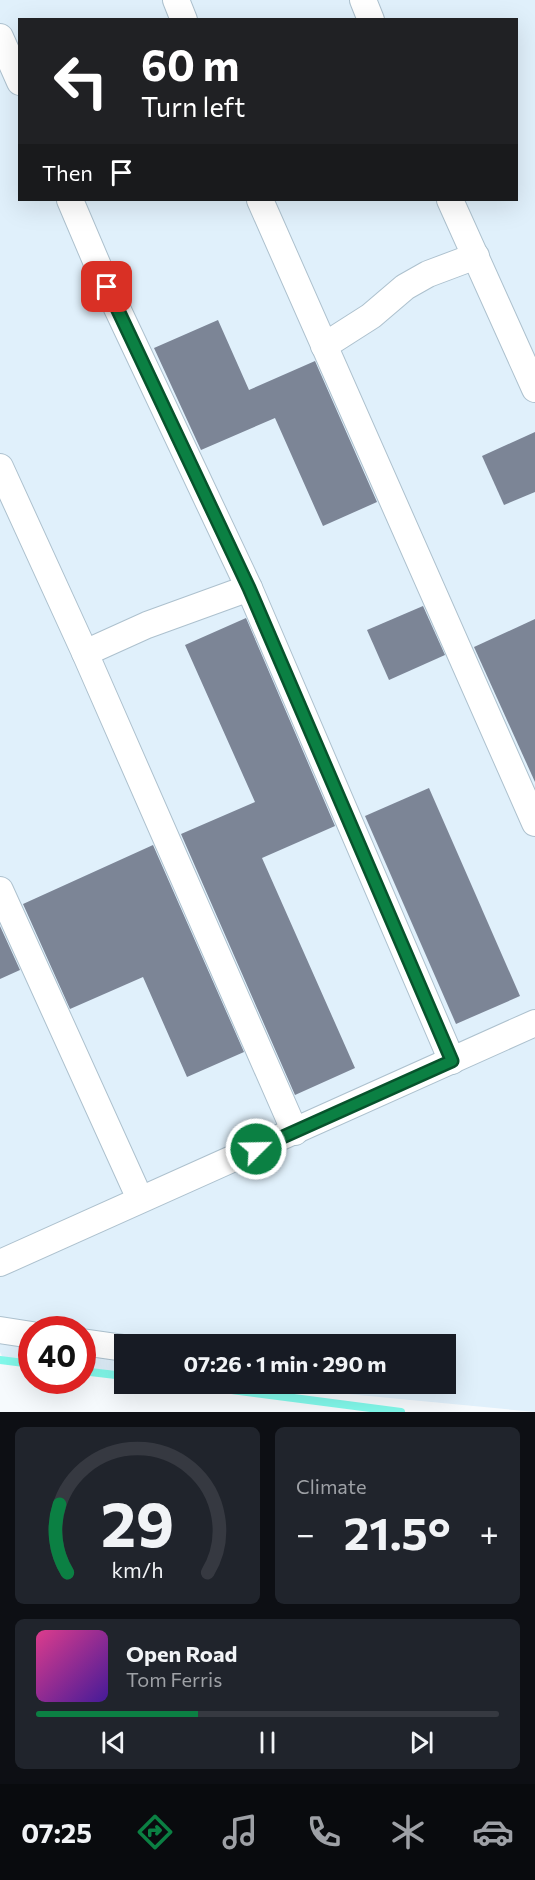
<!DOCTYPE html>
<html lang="en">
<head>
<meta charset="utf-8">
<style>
	:root { --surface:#171b24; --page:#20242c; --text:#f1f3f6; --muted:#9ea1a6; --line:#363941; --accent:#0b8043 }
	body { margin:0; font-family:Commissioner,sans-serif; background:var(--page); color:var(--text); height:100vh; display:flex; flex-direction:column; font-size:22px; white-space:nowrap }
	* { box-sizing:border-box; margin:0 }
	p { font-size:20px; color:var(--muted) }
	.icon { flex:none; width:33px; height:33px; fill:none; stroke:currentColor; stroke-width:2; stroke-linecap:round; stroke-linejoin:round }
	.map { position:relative; height:1412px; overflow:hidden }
	.side { display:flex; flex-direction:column; gap:15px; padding:15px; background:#0d0f14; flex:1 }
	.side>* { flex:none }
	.hud { position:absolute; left:18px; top:18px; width:500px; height:183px; border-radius:0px; box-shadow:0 6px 24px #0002; background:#202124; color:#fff; overflow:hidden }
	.speed { position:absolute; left:18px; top:1316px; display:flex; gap:12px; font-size:30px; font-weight:700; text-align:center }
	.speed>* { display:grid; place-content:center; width:78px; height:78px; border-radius:50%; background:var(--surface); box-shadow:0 6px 24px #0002; line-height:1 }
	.speed .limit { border:9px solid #d22; background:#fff; color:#111 }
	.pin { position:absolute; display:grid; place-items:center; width:51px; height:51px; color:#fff; margin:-26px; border-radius:12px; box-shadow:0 3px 9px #0006 }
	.me { position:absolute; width:66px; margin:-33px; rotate:67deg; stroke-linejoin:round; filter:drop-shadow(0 0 4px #0008) }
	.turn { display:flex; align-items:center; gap:21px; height:126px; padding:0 24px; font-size:27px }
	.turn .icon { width:78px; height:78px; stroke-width:2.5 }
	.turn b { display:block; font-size:42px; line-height:51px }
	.then { display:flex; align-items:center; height:57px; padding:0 24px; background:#0003; gap:12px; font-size:22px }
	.big { font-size:45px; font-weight:700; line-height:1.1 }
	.side .tile { flex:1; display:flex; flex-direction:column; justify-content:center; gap:9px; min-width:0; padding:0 21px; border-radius:9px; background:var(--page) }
	.side .dial { align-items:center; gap:0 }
	.dial svg { height:156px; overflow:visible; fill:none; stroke:var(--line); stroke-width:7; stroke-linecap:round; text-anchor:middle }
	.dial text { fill:var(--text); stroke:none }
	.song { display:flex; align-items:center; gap:18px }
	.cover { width:72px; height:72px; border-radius:9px; background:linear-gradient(135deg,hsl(330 70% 55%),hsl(260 70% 35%)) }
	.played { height:6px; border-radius:3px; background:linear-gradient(90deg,var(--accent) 35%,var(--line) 35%) }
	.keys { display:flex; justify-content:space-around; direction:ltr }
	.heat { display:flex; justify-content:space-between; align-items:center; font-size:33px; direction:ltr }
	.side .tiles { flex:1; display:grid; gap:15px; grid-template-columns:1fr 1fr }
	.tile:last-child { grid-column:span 2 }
	.trip { position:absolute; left:114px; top:1334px; width:342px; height:60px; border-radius:0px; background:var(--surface); box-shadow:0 6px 24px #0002; font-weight:700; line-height:60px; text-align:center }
	.dock { display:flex; height:96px; justify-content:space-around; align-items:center; background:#090b0e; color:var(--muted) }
	.dock .icon { width:42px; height:42px }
	.dock .on { color:var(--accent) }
	.dock b { font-size:27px; color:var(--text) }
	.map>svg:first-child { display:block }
</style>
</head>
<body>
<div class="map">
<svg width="535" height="1412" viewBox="0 0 535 1412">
	<rect width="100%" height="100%" fill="#f6fafd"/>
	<path fill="#e0f0fb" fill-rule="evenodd" d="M0,0H535V1412L233,1383H446V1344H124V1372L83,1368L82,1329H32L31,1363L4,1360L0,1352ZM20,20H516V200H20Z"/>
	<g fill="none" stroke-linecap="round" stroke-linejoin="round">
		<g stroke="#82f9eb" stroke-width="8">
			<path d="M0,1360L32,1364"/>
			<path d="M82,1371L124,1376"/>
			<path d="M178,1383L401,1412"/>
		</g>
	</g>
	<g fill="#7c8596">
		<path d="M218,320L249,390L315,361L377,502L323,526L275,418L201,450L154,348Z"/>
		<path d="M535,432V492L504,505L482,456Z"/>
		<path d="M423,606L445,655L389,680L367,630Z"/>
		<path d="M246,618L335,826L262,858L355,1068L295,1095L181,834L255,802L185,645Z"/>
		<path d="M535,619V782L474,647Z"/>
		<path d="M429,788L520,996L456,1024L365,816Z"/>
		<path d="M153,845L244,1052L187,1077L143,977L70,1009L23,904Z"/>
		<path d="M0,926L20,970L0,979Z"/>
	</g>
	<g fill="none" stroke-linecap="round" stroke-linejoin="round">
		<defs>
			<g id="minor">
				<path d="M176,0L184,20"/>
				<path d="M363,0L371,20"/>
				<path d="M0,37L20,82"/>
				<path d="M70,200L107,287L249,588L452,1061"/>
				<path d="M260,200L535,823"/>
				<path d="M450,200L535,389"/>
				<path d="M324,346L371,316L405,287L428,274L476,256"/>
				<path d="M0,467L85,653L295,1132"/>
				<path d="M85,653L147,625L249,588"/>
				<path d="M0,890L140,1199"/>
				<path d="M0,1263C178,1182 357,1104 535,1023"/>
				<path d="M0,1330L32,1335"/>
				<path d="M82,1342L124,1348"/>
			</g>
		</defs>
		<use href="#minor" stroke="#adc1ce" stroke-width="28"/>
		<use href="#minor" stroke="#fff" stroke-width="26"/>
	</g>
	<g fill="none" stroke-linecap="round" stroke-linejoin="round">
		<defs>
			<path id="route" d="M107,287L249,588L452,1061L256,1149"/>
		</defs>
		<use href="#route" stroke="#07532c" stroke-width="15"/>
		<use href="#route" stroke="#0b8043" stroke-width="10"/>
	</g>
</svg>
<div class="speed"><div class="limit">40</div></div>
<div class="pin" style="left:107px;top:287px;background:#d93025"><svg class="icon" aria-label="arrive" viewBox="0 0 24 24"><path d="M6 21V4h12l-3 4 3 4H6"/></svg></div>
<svg class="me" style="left:256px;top:1149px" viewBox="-20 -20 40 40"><circle r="17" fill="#0b8043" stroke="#fff" stroke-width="3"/><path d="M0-11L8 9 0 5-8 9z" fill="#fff"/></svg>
<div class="trip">07:26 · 1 min · 290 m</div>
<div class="hud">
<div class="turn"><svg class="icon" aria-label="left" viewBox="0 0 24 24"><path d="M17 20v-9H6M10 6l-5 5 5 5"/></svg><div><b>60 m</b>Turn left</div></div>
<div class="then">Then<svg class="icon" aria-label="arrive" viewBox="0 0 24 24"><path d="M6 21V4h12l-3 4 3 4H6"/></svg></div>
</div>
</div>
<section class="side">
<div class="tiles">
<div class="tile dial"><svg viewBox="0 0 100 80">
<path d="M14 69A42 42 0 1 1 86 69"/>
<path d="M14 69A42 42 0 0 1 10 34" stroke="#0b8043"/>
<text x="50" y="56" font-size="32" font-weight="700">29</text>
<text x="50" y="72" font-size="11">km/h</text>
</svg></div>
<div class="tile"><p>Climate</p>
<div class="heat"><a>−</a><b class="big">21.5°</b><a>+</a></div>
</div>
<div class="tile">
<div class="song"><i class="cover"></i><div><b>Open Road</b><p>Tom Ferris</p></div></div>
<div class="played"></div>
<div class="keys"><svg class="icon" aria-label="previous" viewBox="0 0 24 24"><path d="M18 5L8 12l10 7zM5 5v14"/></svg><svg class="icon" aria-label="pause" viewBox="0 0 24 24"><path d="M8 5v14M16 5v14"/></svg><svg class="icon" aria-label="next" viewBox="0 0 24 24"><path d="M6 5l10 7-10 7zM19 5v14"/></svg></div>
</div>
</div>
</section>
<nav class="dock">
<b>07:25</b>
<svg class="icon on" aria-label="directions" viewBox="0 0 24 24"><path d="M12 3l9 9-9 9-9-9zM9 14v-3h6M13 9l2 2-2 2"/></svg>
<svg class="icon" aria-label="music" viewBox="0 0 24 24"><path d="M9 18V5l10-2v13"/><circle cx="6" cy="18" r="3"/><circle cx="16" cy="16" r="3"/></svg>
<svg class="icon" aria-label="phone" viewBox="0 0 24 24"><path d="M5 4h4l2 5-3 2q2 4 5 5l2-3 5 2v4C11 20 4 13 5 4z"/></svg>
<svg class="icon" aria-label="climate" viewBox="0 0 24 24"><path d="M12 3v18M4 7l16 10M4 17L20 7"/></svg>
<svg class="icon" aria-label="car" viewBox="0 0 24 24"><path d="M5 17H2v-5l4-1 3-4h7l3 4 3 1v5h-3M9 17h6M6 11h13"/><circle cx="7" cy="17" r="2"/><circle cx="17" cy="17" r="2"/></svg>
</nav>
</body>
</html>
